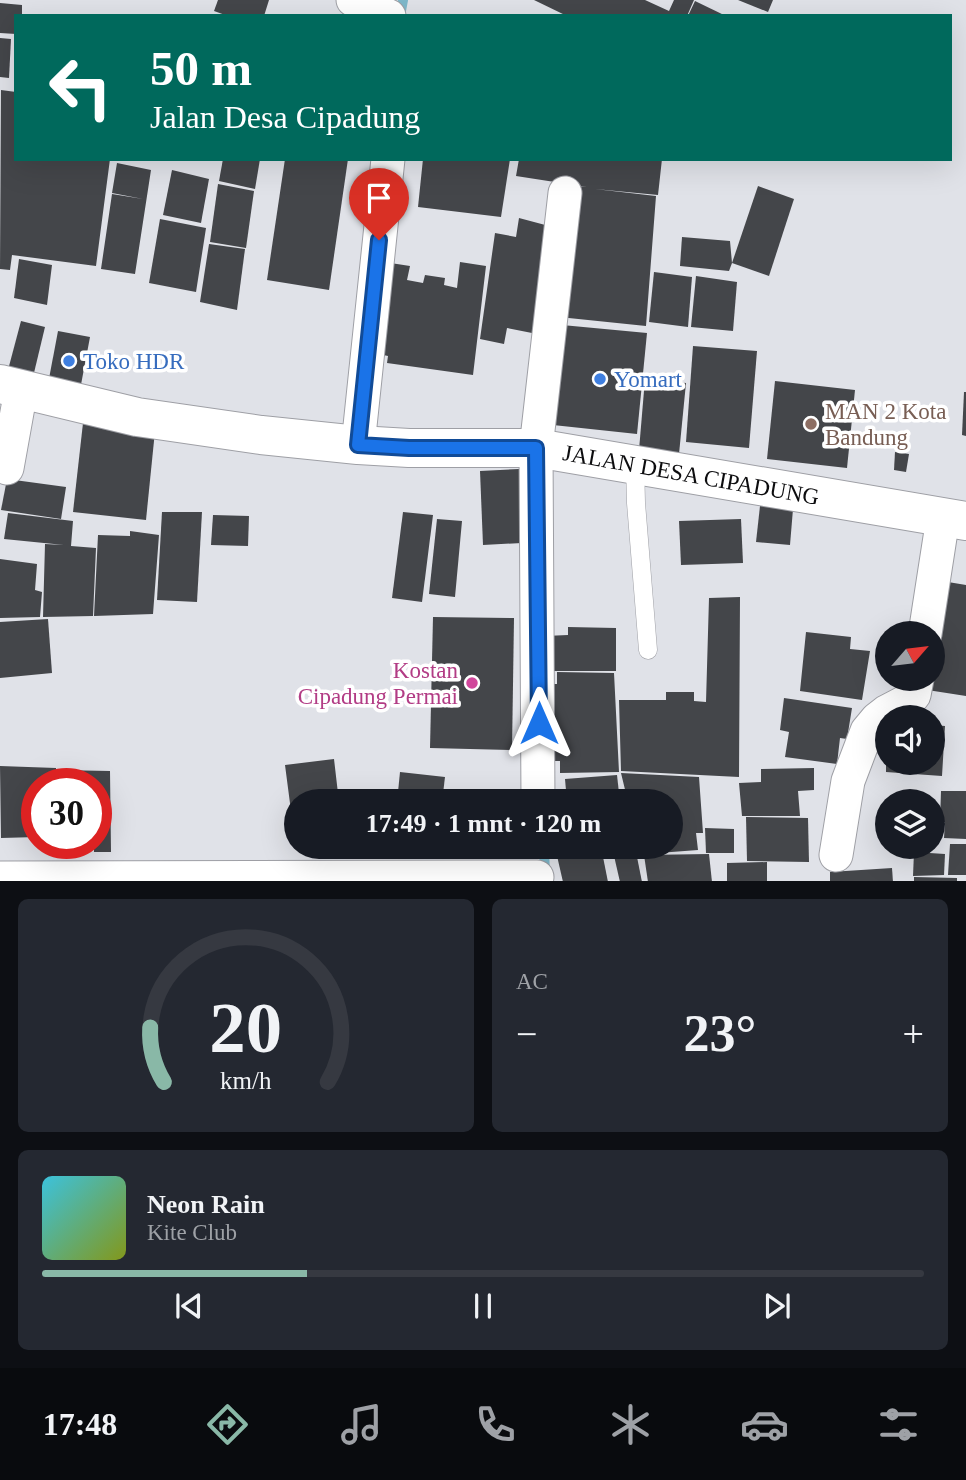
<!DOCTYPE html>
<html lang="id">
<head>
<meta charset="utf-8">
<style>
	:root { --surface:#171b24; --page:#242831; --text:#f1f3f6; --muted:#9ea1a6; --line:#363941; --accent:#89b8a7 }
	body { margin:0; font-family:Georgia,serif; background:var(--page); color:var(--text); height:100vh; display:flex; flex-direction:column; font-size:26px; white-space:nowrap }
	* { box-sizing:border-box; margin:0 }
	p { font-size:23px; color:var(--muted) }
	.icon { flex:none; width:38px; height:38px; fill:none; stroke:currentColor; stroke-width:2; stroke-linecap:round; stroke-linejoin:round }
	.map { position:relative; height:881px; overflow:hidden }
	.side { display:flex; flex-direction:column; gap:18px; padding:18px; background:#0d0f14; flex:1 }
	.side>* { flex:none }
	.top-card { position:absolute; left:14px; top:14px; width:938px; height:147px; border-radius:0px; box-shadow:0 7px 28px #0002; background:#00695c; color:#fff; overflow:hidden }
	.needle { width:46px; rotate:62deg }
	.tools { position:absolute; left:875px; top:621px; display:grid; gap:14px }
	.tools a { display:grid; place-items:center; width:70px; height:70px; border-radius:50%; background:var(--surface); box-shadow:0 7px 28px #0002; font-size:35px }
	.speed { position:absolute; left:21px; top:768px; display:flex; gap:14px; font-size:35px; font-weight:700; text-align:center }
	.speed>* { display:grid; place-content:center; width:91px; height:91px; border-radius:50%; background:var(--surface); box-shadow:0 7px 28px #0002; line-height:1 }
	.speed .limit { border:10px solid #d22; background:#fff; color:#111 }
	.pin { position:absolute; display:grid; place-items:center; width:60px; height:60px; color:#fff; margin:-72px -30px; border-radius:50% 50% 50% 0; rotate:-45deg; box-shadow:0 0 7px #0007 }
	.pin .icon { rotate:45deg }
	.me { position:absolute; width:77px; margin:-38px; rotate:0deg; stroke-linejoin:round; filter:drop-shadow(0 0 5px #0008) }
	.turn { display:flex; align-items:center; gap:24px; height:147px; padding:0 21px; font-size:32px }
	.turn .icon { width:91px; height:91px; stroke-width:2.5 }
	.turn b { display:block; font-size:49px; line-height:60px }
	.big { font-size:52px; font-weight:700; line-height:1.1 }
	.side .widget { flex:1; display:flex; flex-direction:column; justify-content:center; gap:10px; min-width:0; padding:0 24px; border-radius:10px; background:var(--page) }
	.side .dial { align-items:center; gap:0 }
	.dial svg { height:182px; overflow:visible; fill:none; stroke:var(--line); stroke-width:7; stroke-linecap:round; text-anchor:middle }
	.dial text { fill:var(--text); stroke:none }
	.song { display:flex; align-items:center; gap:21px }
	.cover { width:84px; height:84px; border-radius:10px; background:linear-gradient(135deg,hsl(190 70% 55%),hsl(70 70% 35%)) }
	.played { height:7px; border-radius:4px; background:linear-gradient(90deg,var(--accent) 30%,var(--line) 30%) }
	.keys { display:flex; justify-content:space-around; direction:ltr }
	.heat { display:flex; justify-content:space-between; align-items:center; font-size:38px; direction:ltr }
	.side .tiles { flex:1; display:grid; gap:18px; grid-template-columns:1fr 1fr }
	.widget:last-child { grid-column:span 2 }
	.trip { position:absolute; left:284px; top:789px; width:399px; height:70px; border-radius:35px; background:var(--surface); box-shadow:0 7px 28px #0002; font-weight:700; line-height:70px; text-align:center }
	.menu { display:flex; height:112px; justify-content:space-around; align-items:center; background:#090b0e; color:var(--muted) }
	.menu .icon { width:49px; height:49px }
	.menu .on { color:var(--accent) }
	.menu b { font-size:32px; color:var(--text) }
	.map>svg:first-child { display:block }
</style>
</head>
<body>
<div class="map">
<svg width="966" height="882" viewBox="0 0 966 882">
	<rect width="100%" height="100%" fill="#e0e2e8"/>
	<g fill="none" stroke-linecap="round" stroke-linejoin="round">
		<g stroke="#7eb8ca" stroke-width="10">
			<path d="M400,16L403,0"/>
			<path d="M544,847L545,876"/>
		</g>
	</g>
	<g fill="#44464a">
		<path d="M218,0H269L264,16H228L214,11Z"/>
		<path d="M534,0H645L669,11L674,0H694L687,16H567Z"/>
		<path d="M738,0H773L768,12Z"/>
		<path d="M695,1L726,16H688Z"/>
		<path d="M0,3L22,5V16H16V34L0,33Z"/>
		<path d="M0,38L11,39L9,78L0,77Z"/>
		<path d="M1,90L16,92V159H110L96,266L12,255L10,270L0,269Z"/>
		<path d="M223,159H260L255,189L219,181Z"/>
		<path d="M285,159H348L329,290L267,280Z"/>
		<path d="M423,159H510L501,217L418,207Z"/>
		<path d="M519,159H662L658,195L595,189L656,196L646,326L559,317L577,186L587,187L516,176Z"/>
		<path d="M117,163L151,170L135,274L101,269L112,194L143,199L112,193Z"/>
		<path d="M172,170L209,179L201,223L163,215Z"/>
		<path d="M218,184L254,191L246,248L210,242Z"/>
		<path d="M758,186L794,199L769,276L732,263Z"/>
		<path d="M519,218L549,226L532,333L507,328L504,344L480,339L495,233L516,237Z"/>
		<path d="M160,219L206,228L196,292L149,283Z"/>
		<path d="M682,237L730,241L732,263L729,271L680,266Z"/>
		<path d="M209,244L245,249L237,310L200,302Z"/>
		<path d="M19,259L52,265L47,305L14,298Z"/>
		<path d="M384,262L410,266L407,280L423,283L425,275L445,278L444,285L457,288L460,262L486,266L473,375L387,363L388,356L374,353Z"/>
		<path d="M654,272L692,277L688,327L649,322Z"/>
		<path d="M696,276L737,282L733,331L691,327Z"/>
		<path d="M21,321L45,327L33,377L8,370Z"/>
		<path d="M562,325L647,333L637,434L553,425Z"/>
		<path d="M58,331L90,337L80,390L48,384Z"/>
		<path d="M693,346L757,351L749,448L686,442Z"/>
		<path d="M645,379L686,383L679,454L639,450Z"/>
		<path d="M775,381L855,390L847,468L767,459Z"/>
		<path d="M964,392H966V436L962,435Z"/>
		<path d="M83,423L155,431L146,520L73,512Z"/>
		<path d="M895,452L909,454L906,472L894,470Z"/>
		<path d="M519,469L522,543L483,545L480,471Z"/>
		<path d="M7,479L66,487L61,519L1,510Z"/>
		<path d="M760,506L793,509L790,545L756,542Z"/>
		<path d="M162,512H202L197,602L157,600Z"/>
		<path d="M403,512L433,515L422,602L392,598Z"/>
		<path d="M8,513L73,521L71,546L96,548L93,616L43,617L45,544L64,545L4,539Z"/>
		<path d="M213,515L249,516L248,546L211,545Z"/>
		<path d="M437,519L462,521L455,597L429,594Z"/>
		<path d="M741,519L743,563L681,565L679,521Z"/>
		<path d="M130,531L159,535L153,614L94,616L98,535L130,536Z"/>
		<path d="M0,559L37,564L35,590L42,592L40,617L0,618Z"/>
		<path d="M948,582L966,585V696L921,689L933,679V653H939Z"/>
		<path d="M740,597L739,777L621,771L619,700H666V692H694V701L706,702L709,598Z"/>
		<path d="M433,617L514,618L512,750L430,748Z"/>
		<path d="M48,619L52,673L0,678V622Z"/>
		<path d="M568,627L616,628V671H546L545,636L568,635Z"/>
		<path d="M806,632L851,637L850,649L870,651L862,700L800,691Z"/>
		<path d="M557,672L614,673L619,772L560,773V761H552L549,684H557Z"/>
		<path d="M784,698L852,708L847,739L840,738L837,764L785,757L789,732L780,730Z"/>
		<path d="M933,725L945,726L942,776L886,772V763H933Z"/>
		<path d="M334,759L339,802H296V834H294L285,765Z"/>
		<path d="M0,766L56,768V784H37V837L1,838Z"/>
		<path d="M814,768V790L798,791L800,816H742L739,783L761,782V769Z"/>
		<path d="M58,770L110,771L111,852H94V844H96V784H58Z"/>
		<path d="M400,772L445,777L442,802H397Z"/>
		<path d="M621,773L699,777L703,833H696L698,850L658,853L657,847H670V802H628Z"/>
		<path d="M617,775L620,802H567L565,779Z"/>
		<path d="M941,791H966V839L944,838L945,822H940Z"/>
		<path d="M746,817L808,818L809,862L747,861Z"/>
		<path d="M705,828L734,829V853H706Z"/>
		<path d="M950,844H966V875H948Z"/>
		<path d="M555,847H601L608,882H563Z"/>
		<path d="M612,847H635L642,882H620Z"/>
		<path d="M914,852L945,854L944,875L913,876Z"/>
		<path d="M709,854L712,882H648L644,855Z"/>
		<path d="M767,862V882H727V863Z"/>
		<path d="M892,868L893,882H830V872Z"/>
		<path d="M914,877L957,878V882H914Z"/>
	</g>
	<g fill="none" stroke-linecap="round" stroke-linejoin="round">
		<defs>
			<path id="lane" d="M635,464L636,503L648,650"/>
			<g id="street">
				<path d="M353,0L389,16"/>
				<path d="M358,445L388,159"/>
				<path d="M7,468L21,390"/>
				<path d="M925,634L943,518"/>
				<path d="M538,802L536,448L565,193"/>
				<path d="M836,855L848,781L867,731L877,719L886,712L909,700L914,695L917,679"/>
				<path d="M0,878L537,877"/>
			</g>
			<path id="secondary" d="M0,384L137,417L261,435L358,445L409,448H536L966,521"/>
		</defs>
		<use href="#lane" stroke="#9e9fa5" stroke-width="19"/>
		<use href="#street" stroke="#9e9fa5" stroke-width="35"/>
		<use href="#secondary" stroke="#9e9fa5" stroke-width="40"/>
		<use href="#lane" stroke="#fff" stroke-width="18"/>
		<use href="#street" stroke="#fff" stroke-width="33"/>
		<use href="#secondary" stroke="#fff" stroke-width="38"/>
	</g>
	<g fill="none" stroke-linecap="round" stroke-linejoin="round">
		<defs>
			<path id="route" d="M379,240L358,445L409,448H536L539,723"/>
		</defs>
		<use href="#route" stroke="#114b97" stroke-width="18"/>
		<use href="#route" stroke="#1a73e8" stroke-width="12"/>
	</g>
	<g fill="#3f7fe0" stroke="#fff" stroke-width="2.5">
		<circle cx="69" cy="361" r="7"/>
		<circle cx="600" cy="379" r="7"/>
	</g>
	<circle fill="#8d6e63" stroke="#fff" stroke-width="2.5" cx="811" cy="424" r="7"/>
	<circle fill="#d1479c" stroke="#fff" stroke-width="2.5" cx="472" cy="683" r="7"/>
	<g text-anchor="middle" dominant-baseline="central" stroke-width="7" stroke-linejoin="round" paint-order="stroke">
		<g font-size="23" fill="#366cbe" stroke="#fff" text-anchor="start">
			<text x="83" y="361">Toko HDR</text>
			<text x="614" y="379">Yomart</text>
		</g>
		<g font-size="23" fill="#785e54" stroke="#fff" text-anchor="start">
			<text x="825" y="411">MAN 2 Kota<tspan x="825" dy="26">Bandung</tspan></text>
		</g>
		<g font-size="23" fill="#0d0d0f" stroke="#fff">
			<text transform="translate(691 475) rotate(10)">JALAN DESA CIPADUNG</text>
		</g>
		<g font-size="23" fill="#b23c85" stroke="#fff" text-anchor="end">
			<text x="458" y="670">Kostan<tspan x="458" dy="26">Cipadung Permai</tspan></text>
		</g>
	</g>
</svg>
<div class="tools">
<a><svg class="needle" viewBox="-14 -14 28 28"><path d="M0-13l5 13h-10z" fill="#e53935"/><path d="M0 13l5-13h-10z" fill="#9ea1a6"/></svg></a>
<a><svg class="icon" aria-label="sound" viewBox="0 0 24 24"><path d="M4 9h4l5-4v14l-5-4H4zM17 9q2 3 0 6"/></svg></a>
<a><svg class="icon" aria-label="layers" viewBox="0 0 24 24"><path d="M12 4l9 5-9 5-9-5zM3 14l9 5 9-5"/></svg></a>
</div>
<div class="speed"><div class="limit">30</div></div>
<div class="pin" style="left:379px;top:240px;background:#d93025"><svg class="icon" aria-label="arrive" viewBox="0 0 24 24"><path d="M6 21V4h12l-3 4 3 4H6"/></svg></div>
<svg class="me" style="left:539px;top:723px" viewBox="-20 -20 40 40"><path d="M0-17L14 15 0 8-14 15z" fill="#1a73e8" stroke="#fff" stroke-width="4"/></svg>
<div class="trip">17:49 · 1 mnt · 120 m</div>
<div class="top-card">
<div class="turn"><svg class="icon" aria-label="left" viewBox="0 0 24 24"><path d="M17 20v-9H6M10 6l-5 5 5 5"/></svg><div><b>50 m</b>Jalan Desa Cipadung</div></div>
</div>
</div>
<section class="side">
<div class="tiles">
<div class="widget dial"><svg viewBox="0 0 100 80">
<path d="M14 69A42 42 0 1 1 86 69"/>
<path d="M14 69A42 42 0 0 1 8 45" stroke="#89b8a7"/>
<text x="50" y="56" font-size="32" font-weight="700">20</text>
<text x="50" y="72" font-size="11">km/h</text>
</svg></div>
<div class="widget"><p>AC</p>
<div class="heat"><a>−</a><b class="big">23°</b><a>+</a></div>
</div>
<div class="widget">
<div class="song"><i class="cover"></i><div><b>Neon Rain</b><p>Kite Club</p></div></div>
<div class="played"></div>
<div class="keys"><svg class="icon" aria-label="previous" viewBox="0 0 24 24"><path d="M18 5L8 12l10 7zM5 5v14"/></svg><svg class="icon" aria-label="pause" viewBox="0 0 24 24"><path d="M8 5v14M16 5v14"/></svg><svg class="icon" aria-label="next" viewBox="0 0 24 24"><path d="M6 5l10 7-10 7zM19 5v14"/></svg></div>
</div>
</div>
</section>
<nav class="menu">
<b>17:48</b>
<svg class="icon on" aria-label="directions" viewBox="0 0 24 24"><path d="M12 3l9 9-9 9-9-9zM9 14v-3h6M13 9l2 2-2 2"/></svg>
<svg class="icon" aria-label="music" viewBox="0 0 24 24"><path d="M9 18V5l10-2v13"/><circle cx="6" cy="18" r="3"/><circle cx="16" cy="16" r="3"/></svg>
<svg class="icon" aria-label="phone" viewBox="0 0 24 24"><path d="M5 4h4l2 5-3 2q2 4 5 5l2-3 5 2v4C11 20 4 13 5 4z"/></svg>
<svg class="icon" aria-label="climate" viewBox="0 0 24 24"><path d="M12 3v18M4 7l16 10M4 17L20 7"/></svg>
<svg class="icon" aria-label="car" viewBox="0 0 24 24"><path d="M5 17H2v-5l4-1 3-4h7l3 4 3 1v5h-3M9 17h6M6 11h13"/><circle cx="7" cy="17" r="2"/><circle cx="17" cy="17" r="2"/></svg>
<svg class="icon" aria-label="filters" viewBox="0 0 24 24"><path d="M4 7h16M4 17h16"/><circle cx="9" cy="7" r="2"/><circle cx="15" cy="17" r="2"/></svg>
</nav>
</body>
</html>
